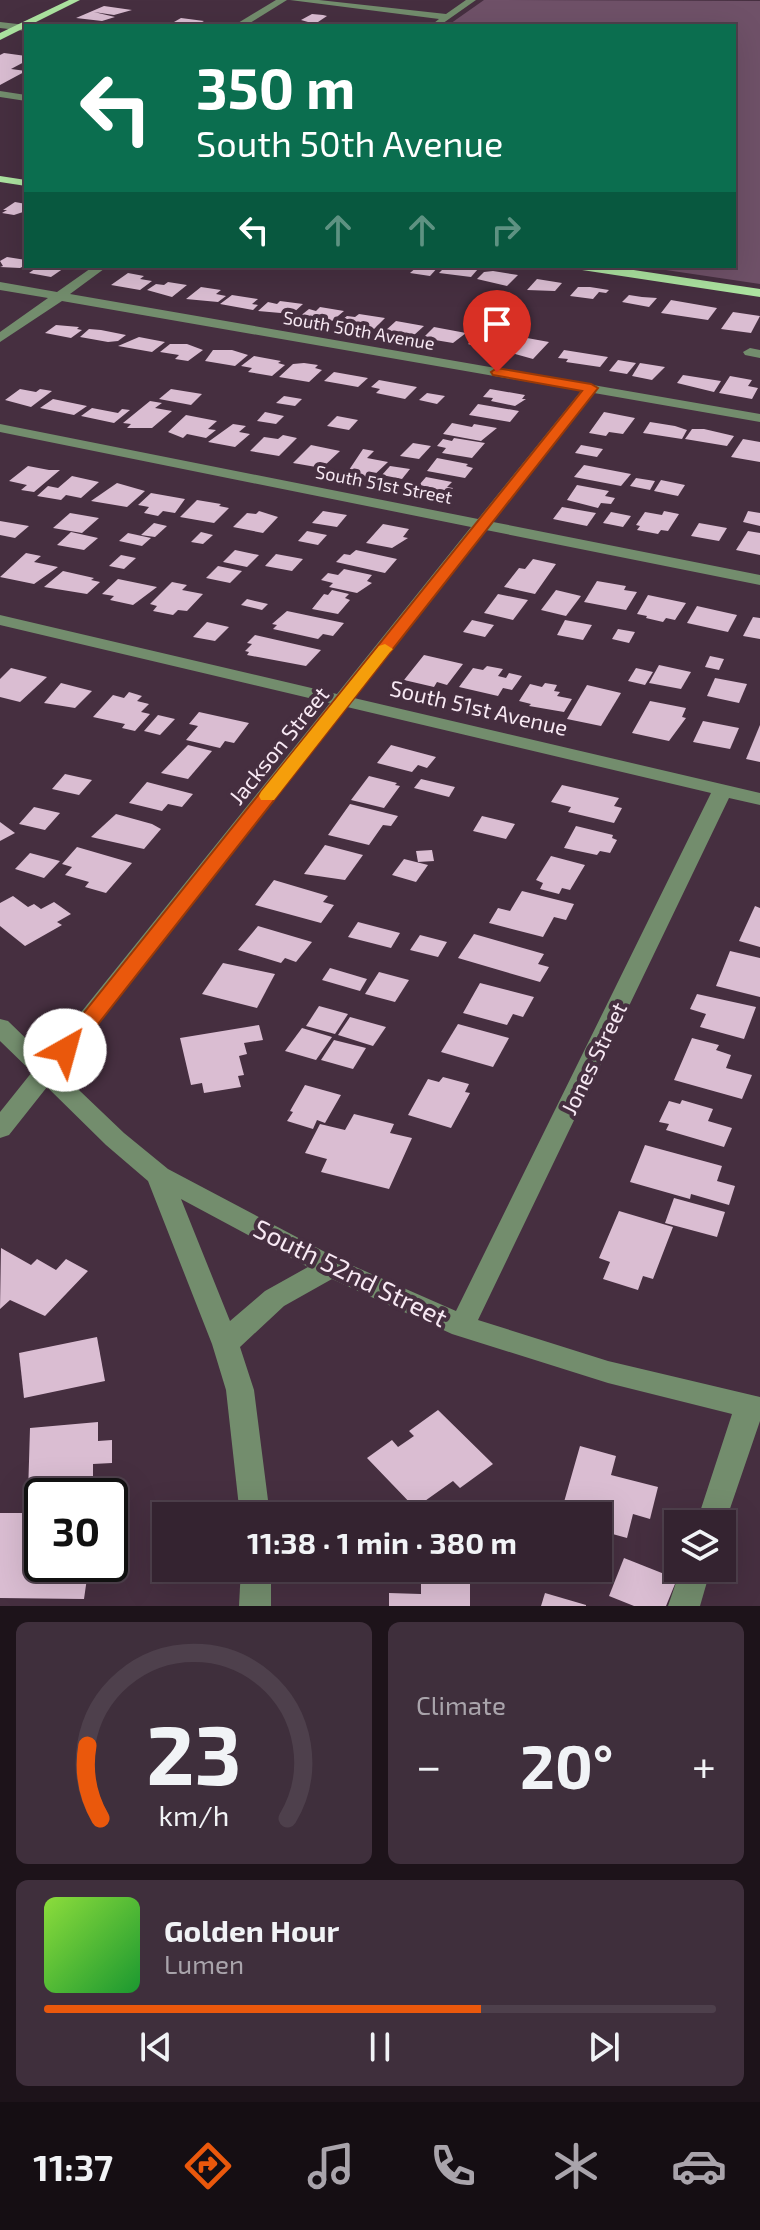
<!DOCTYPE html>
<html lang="en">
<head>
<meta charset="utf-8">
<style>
	:root { --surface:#342330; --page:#3f2f3c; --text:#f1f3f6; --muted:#a9a4ab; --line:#4e404c; --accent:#ea580c }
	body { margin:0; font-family:"Exo 2",sans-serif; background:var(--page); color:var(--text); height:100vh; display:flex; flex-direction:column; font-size:30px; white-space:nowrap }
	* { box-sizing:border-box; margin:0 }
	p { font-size:26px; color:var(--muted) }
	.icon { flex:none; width:44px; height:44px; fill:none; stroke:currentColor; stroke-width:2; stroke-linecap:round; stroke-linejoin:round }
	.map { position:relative; height:1606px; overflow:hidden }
	.sheet { display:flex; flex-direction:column; gap:16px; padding:16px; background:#1d131a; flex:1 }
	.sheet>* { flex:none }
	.guide { position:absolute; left:24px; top:24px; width:712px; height:244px; border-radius:0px; box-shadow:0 8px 32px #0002,0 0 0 2px var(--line); background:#0b6e4f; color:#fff; overflow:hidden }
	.controls { position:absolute; left:664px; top:1510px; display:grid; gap:16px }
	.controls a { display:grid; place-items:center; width:72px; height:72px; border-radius:0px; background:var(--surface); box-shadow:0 8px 32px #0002,0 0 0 2px var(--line); font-size:40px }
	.speed { position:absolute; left:24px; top:1478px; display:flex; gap:16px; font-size:40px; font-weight:700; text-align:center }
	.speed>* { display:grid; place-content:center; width:104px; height:104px; border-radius:50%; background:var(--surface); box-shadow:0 8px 32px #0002,0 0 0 2px var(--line); line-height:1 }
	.speed .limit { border:4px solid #111; border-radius:12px; background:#fff; color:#111 }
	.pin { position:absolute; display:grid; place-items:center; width:68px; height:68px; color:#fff; margin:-82px -34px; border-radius:50% 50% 50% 0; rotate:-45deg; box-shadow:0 0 8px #0007 }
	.pin .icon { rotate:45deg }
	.me { position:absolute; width:88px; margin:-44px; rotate:38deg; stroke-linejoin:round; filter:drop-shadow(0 0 6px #0008) }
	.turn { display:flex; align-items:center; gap:28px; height:168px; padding:0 40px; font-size:36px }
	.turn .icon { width:104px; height:104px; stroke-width:2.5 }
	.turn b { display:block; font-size:56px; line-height:68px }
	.lanes { display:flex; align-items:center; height:76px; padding:0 40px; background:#0003; justify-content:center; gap:40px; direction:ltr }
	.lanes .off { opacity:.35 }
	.big { font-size:60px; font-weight:700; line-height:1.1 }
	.sheet .tile { flex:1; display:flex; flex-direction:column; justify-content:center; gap:12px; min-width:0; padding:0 28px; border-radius:12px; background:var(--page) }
	.sheet .dial { align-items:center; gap:0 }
	.dial svg { height:208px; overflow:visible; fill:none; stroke:var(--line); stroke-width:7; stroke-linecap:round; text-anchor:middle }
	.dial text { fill:var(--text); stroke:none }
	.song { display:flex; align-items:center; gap:24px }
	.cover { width:96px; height:96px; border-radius:12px; background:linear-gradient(135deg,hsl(90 70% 55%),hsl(130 70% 35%)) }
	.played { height:8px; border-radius:4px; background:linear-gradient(90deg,var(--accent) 65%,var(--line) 65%) }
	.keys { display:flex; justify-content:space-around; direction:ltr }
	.heat { display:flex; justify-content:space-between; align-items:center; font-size:44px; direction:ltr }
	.sheet .tiles { flex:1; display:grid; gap:16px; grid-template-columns:1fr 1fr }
	.tile:last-child { grid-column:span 2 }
	.trip { position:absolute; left:152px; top:1502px; width:460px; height:80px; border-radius:0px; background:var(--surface); box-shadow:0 8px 32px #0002,0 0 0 2px var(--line); font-weight:700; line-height:80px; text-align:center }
	.tab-bar { display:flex; height:128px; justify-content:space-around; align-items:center; background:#150e13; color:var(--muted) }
	.tab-bar .icon { width:56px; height:56px }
	.tab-bar .selected { color:var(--accent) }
	.tab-bar b { font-size:36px; color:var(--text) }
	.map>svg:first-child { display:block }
</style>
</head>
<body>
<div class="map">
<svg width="760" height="1606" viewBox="0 0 760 1606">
	<rect width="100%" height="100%" fill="#462f40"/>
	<path fill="#6f5168" d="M484,0L760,1V284L639,266H734V26H447Z"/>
	<g fill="#dabdd2">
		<path d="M104,6L132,10L114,15L94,12L115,17L102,21L76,18Z"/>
		<path d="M312,14L323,15L327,16L315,24L301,20Z"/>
		<path d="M181,18L204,21L195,26H167Z"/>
		<path d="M4,53L26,56V61L11,69L26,71L0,85V55Z"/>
		<path d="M15,202L26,204V211L14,215L2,213L7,210H3Z"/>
		<path d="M7,257L26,260V265L20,268L0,267L3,266L0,261Z"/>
		<path d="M39,266H67L51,277L29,273Z"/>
		<path d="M418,266H439L430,276L410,273Z"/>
		<path d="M445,267L456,266L478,269L471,277L439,273Z"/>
		<path d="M493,271L518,275L507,286L477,279L484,272Z"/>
		<path d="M128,273L144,276L140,279L152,281L140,290L111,285Z"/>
		<path d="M537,279L562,283L555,291L527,290Z"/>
		<path d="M168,282L187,285L172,297L147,290L156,284L164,285Z"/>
		<path d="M201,287L221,290L216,294L226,296L218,302L186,299Z"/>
		<path d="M578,287H590L609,290L606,293L599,292L593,299L570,296Z"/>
		<path d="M232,295L258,299L252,304L258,305L253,310L220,304Z"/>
		<path d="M629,295L642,297L657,298L649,307L622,302Z"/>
		<path d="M671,300L717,308L708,320L661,313Z"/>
		<path d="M280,301L303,304L292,314L258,311L268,302L277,304Z"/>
		<path d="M320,307L344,311L332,321L299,317L309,309L316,311Z"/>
		<path d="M733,312L760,316L751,333L721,329Z"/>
		<path d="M359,314L385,318L374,329L338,323L347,316L355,317Z"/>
		<path d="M396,321L424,326L413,336L385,331Z"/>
		<path d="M56,325L79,327L77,329L82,330L71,338L45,333Z"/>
		<path d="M434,327L466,333L453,343L423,338Z"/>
		<path d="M89,329L101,330L126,335L118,341L108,342L80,337Z"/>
		<path d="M478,335L500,339L497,342L504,343L496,352L468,344Z"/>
		<path d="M139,337L165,342L152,352L118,346Z"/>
		<path d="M527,338L549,342L533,359L501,350L508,343L520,345Z"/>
		<path d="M170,344H187L203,350L188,361L175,359L179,355L160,352Z"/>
		<path d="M213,350H232L248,355L235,366L205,361Z"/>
		<path d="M564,350L608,357L600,367L566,362L568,359L558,358Z"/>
		<path d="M254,356L281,361L278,363L285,365L272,376L248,372L252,368L241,366Z"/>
		<path d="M618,360L636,363L627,374L609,371Z"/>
		<path d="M304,363L318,365L315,368L322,370L309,382L279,377L293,364Z"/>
		<path d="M640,363L665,367L652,380L632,376Z"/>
		<path d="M334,372L368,378L358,387L324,381Z"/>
		<path d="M683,375L721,381L714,392L677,383Z"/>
		<path d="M730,376L752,380L748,386L758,388L752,399L719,393Z"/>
		<path d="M379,380L417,387L405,399L376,393L380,389L371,387Z"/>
		<path d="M20,389L36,392L40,389L52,391L31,407L5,400Z"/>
		<path d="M171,389L202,394L191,405L159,399Z"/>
		<path d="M490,389L525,395L522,399H526L515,406L491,401L493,398L483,397Z"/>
		<path d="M427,393L445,396L437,404L419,400Z"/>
		<path d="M284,396L302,399L295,406L276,403Z"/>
		<path d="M53,399L87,406L74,415L40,408Z"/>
		<path d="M150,401L162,403L155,408L172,411L152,428H127L131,424L123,423Z"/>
		<path d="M478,404L519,411L510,422L469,415Z"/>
		<path d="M92,408L118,413L122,409L130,410L114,423L81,416Z"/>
		<path d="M265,412L284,416L276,424L257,421Z"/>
		<path d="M604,412L635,418L623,434L609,432L606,436L589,433Z"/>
		<path d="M186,415L217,421L208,429L216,430L206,438L187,434L183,438L168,432Z"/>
		<path d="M337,416L358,420L349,430L327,426Z"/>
		<path d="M650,422L675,426L687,430L682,439L643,433Z"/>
		<path d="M452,423L472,427L474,424L497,428L481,441L443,434Z"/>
		<path d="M233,424L246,426L239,432L250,434L235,447L208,442Z"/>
		<path d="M692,429H704L734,436L727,446L685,439Z"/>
		<path d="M283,435L297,438L279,456L250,451L264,437L278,439Z"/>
		<path d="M454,438L485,443L472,458L442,453L446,448L437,446L443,439L452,441Z"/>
		<path d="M743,439L760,442V462L731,457Z"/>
		<path d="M413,443L431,446L419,459L400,456Z"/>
		<path d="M311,445L340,451L322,468L293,463Z"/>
		<path d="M581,445L603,449L597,457L575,453Z"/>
		<path d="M363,449L374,451L367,458L388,462L371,478L347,473Z"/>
		<path d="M437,458L468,464L466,466L473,468L465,478L427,471Z"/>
		<path d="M584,465L631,474L621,486L574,477Z"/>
		<path d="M28,466L49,470H60L34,492L21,490L27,485L9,481Z"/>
		<path d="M390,466L410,469L402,479L382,475Z"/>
		<path d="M72,476L99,482L81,498L66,495L61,500L37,496L48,486L58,488Z"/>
		<path d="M426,477L452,482L447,487L453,488L448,494L441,492L437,496L413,492Z"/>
		<path d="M636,478L655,481L650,490L630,486Z"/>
		<path d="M661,480L685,485L678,496L654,491Z"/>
		<path d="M117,483L145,491L127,507L91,501Z"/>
		<path d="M577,485L609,491L605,496L615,498L611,504L601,503L598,508L567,500Z"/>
		<path d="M151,493L185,499L175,513L163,511L158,516L144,513L149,507L138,505Z"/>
		<path d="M197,500L221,504L219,506L229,508L214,523L180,517Z"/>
		<path d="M562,507L596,513L587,526L553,519Z"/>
		<path d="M259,511L278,517L263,533L233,527L247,513L256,514Z"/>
		<path d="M323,511L347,515L337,527L312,523Z"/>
		<path d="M664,511L679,514L668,531L661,530L658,534L637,530L640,526L636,525L645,512L662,515Z"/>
		<path d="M748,511L760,513V526L743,522Z"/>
		<path d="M611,512L631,516L623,527L603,523Z"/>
		<path d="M70,513L99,518L82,533L53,528Z"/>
		<path d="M0,521L29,526L15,538L0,535Z"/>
		<path d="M154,523L167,526L155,537L141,535Z"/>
		<path d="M699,523L727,528L719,541L691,536Z"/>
		<path d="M383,524L409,529L403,537L408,538L392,548L366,543Z"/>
		<path d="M307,531L327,535L318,545L298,541Z"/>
		<path d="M748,531L760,533V555L736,550Z"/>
		<path d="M71,532L98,538L84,550L57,545Z"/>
		<path d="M201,532L213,535L203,544L191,542Z"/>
		<path d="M128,533L151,538L142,546L119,541Z"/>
		<path d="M235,550L259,555L247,567L223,562Z"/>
		<path d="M356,550L397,559L385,573L336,562L344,554L350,555Z"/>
		<path d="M26,553L41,556L34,562L58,567L34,584L0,577Z"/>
		<path d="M276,554L303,559L292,571L265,566Z"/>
		<path d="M121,555L136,558L124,569L109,566Z"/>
		<path d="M533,559L556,564L535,594L504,587L519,568L525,569Z"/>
		<path d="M218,566L242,571L230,583L206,578Z"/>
		<path d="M344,569L372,575L367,581L372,583L357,593L329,587L333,583L321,580L328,573L338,575Z"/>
		<path d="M63,571L94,578L91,580L100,582L87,594L44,587Z"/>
		<path d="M118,579L157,587L133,605L110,600L114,596L102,594Z"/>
		<path d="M597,581L626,586L624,590L637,592L626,610L584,602Z"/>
		<path d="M172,582L187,585L182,590L203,594L187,611L178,610L173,615L153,611L157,606L150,604Z"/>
		<path d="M332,590L349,594L345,598L350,600L338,614L312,609L324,594L328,595Z"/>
		<path d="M556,590L581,596L566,616L541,610Z"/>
		<path d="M498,594L528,600L513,620L484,613Z"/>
		<path d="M648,595L686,603L675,620L666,618L663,622L646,618L647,616L637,614Z"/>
		<path d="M247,599L268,604L262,610L241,605Z"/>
		<path d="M697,606L737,615L728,632L687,623Z"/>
		<path d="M287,611L344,623L333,636L323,634L318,639L273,629L277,625L272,624Z"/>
		<path d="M753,617L760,618V639L743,636Z"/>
		<path d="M472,620L494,625L485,637L463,632Z"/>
		<path d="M565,620L592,625L583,640L557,635Z"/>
		<path d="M207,622L229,627L215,641L193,637Z"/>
		<path d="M618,629L635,632L629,643L612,639Z"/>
		<path d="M255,635L321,650L306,666L247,655L249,652L245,651L252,644L247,643Z"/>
		<path d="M424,655L463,664L447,685L437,682L434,687L404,680Z"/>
		<path d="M710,656L724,659L719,670L705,667Z"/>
		<path d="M659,665L691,672L681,689L649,683Z"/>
		<path d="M487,666L503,669L498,676L506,678L509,673L522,676L512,690L503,688L498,696L459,687L473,668L483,670Z"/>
		<path d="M11,668L47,677L20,702L0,697V679Z"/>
		<path d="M636,668L653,672L645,685L628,681Z"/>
		<path d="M715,678L747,684L739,703L707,696Z"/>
		<path d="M61,683L92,691L75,708L44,703Z"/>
		<path d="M545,683L557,685L554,691L560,692L557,696L572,699L564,712L529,706L531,704L519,701L530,684L542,687Z"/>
		<path d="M587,685L621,693L601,726L567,719Z"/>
		<path d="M129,692L142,696L137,701L149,704L141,712L150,714L135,731L122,728L125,724L93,717L113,695L124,698Z"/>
		<path d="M650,701L686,708L682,717L686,718L669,741L632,733Z"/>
		<path d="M199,712L249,723L234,743L225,741L220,748L186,740L198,726L189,724Z"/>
		<path d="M158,715L175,719L160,735L144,731Z"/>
		<path d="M703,721L739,728L730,749L693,742Z"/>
		<path d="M760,725V762L746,759Z"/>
		<path d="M188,745L212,751L188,779L161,773Z"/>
		<path d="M391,745L436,757L427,768L418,765L412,772L377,763Z"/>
		<path d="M65,774L92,780L79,795L52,789Z"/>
		<path d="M369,776L397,783L395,785L400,786L384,808L351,800Z"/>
		<path d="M421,779L455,787L449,797L414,788Z"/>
		<path d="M147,782L193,794L182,807L168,804L162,811L129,803Z"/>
		<path d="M562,785L619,798L614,806L622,808L614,823L568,812L571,807L551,802Z"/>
		<path d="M350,804L398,816L391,826L383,825L369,845L328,835Z"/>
		<path d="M34,807L60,813L45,830L19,824Z"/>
		<path d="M116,814L152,824L161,829L144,849L91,837Z"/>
		<path d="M482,816L515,824L506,839L473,831Z"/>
		<path d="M0,822L15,833L0,841Z"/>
		<path d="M576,826L613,835L612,838L617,840L610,853L600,851L597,855L564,848Z"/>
		<path d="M325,845L363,855L345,880L304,874Z"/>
		<path d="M77,847L132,863L106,893L85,887L89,882L65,875L72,867L62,864Z"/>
		<path d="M432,850L434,861L418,862L416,851Z"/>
		<path d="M30,853L60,861L44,878L15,869Z"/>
		<path d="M551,856L585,865L570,890L562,888L559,894L540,889L543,883L536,880Z"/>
		<path d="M404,859L428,865L416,882L392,875Z"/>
		<path d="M274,880L328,896L323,902L334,905L321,923L255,905Z"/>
		<path d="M522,891L574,904L566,920L554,917L543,937L489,923L498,908L510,911Z"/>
		<path d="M13,896L28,907L34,904L41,909L54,902L71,914L57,922L62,925L25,946L0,926V903Z"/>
		<path d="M755,906L760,908V947L739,941Z"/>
		<path d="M358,922L400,933L391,948L348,937Z"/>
		<path d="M258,926L312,942L296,962L285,958L281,963L238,950Z"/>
		<path d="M474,934L544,954L538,964L549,967L540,982L458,958Z"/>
		<path d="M420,935L447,942L438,957L410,950Z"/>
		<path d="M730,951L760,958V997L716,986Z"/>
		<path d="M223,963L275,974L257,1008L202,994Z"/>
		<path d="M330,968L367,979L360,991L322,980Z"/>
		<path d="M379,972L409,980L395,1002L365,994Z"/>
		<path d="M480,983L534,997L523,1017L513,1014L507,1025L463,1013Z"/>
		<path d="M697,994L756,1007L744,1039L700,1027L706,1014L690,1009Z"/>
		<path d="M319,1006L348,1014L335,1034L306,1026Z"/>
		<path d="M350,1017L386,1027L373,1046L338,1035Z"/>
		<path d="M458,1024L509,1038L493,1067L441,1052Z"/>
		<path d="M259,1025L263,1040L244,1043L247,1054L239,1056L244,1075L238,1076L241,1087L204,1093L202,1083L191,1085L180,1038Z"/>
		<path d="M302,1028L332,1037L316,1060L285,1051Z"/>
		<path d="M692,1038L719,1045L716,1050L731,1055L726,1068L752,1075L742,1099L674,1080Z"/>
		<path d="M334,1040L366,1048L353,1069L321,1060Z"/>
		<path d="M443,1077L469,1084L465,1092L470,1093L451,1128L408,1115L428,1079L439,1082Z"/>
		<path d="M305,1085L341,1095L325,1123L317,1120L313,1129L287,1121L293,1112L290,1111Z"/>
		<path d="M682,1100L713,1109L708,1121L732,1128L724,1147L666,1130L669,1124L659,1122L669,1101L680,1104Z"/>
		<path d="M354,1114L394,1124L390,1133L412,1138L389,1189L321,1172L327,1159L305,1153L320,1124L345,1130Z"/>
		<path d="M645,1145L722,1166L717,1181L735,1186L729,1205L691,1194L690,1199L630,1182Z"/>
		<path d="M674,1198L725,1212L717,1237L665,1223Z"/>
		<path d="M619,1211L673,1227L653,1279L643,1276L638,1290L603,1279L610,1262L599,1258Z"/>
		<path d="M1,1248L31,1265L37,1259L56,1270L66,1259L88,1271L45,1316L10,1300L0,1309Z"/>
		<path d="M97,1337L105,1381L24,1398L19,1353Z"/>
		<path d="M438,1410L493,1464L460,1488L453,1481L415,1508L367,1458L392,1440L398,1447L414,1436L409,1431Z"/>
		<path d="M98,1422V1441L112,1440V1463L93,1464V1487L28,1494L30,1428Z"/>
		<path d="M580,1446L616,1456L611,1475L658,1487L650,1519L633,1514L627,1538L598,1530V1516H560Z"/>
		<path d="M32,1504H42V1564H89L84,1599L0,1598V1513H31Z"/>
		<path d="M439,1505L485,1512L484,1516H437Z"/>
		<path d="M624,1558L677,1579L666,1606H634L609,1596Z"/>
		<path d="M421,1571L470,1572V1606H389V1593L421,1594Z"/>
		<path d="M545,1593L586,1605V1606H541Z"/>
	</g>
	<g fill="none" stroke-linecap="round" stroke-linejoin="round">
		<g fill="#738d6d" fill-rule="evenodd">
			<path d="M276,0H287L245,26H233Z"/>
			<path d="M290,0H319L446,14L466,0H476L439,26L434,23L439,19Z"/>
			<path d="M0,22L26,25L29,26H26V31L0,28Z"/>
			<path d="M0,91L26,95V101L0,97Z"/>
			<path d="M94,266H108L70,294L760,414V422L594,393L493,522L760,575V585L486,530L354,698L760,793V805L729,798L478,1320L608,1361L760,1397V1421L722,1532V1524H696L732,1414L608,1383L452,1334L332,1279L284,1306L240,1347L254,1390L270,1516H240L226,1390L212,1344L148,1181L106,1145L47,1087L9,1135L0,1138V1112L32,1072L0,1041V1019L8,1021L45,1057L330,703L0,625V615L337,694L471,527L0,432V424L478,519L581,391L62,301L0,342V332L48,298L0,290V282L57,292ZM347,707L711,793L456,1311L342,1261L168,1169L124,1133L59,1071ZM181,1199L308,1267L265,1291L230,1321Z"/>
			<path d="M750,348L760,350V358L745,355L743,352Z"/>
			<path d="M241,1568H271V1606H239Z"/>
			<path d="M681,1568H711L700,1606H668Z"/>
		</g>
		<g fill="#ace3a0" fill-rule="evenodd">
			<path d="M69,0H80L0,40V33Z"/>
			<path d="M0,176L26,180V186L0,182Z"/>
			<path d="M576,266H607L760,289V297L582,270Z"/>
		</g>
	</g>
	<path fill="#ea580c" stroke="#983908" stroke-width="2" d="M497,368L591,384L598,388L73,1056H58L55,1050L58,1045L582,391L493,375L491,372Z"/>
	<path fill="#f59e0b" d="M385,644L393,649L390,652L274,800H261L259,796L261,792L379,646Z"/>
	<g text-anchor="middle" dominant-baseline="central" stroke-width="8" stroke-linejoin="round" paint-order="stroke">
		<g font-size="18" fill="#f7e8f3" stroke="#462f40">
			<text transform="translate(359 330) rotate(10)">South 50th Avenue</text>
			<text transform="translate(384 484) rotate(11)">South 51st Street</text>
		</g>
		<g font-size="22" fill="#f7e8f3" stroke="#462f40">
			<text transform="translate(479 707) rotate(13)">South 51st Avenue</text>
			<text transform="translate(278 745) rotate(-51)">Jackson Street</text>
			<text transform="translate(593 1058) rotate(-64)">Jones Street</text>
		</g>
		<g font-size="26" fill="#f7e8f3" stroke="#462f40">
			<text transform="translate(351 1272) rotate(26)">South 52nd Street</text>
		</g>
	</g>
</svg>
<div class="controls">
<a><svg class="icon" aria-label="layers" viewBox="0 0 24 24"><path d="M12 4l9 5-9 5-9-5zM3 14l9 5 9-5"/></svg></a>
</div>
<div class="speed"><div class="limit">30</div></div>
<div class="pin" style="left:497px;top:372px;background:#d93025"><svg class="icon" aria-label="arrive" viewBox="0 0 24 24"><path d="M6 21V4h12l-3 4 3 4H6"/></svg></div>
<svg class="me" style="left:65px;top:1050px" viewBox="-20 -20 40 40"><circle r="19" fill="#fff"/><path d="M0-13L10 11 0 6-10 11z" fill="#ea580c"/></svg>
<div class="trip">11:38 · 1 min · 380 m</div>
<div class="guide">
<div class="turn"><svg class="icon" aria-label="left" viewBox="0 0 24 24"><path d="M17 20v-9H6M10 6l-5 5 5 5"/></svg><div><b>350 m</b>South 50th Avenue</div></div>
<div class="lanes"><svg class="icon" aria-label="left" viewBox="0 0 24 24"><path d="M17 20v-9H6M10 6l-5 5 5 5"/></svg><svg class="icon off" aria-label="ahead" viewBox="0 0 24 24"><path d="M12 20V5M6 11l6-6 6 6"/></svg><svg class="icon off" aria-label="ahead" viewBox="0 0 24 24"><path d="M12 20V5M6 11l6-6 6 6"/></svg><svg class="icon off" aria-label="right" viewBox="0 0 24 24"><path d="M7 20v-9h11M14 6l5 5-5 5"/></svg></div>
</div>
</div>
<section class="sheet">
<div class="tiles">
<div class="tile dial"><svg viewBox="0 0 100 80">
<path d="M14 69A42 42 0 1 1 86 69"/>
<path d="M14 69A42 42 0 0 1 9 41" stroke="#ea580c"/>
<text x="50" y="56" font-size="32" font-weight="700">23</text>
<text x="50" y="72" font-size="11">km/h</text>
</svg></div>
<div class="tile"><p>Climate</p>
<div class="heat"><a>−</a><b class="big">20°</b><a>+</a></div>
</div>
<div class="tile">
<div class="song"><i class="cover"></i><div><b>Golden Hour</b><p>Lumen</p></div></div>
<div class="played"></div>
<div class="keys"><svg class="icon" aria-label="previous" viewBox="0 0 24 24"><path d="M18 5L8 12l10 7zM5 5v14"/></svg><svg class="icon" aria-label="pause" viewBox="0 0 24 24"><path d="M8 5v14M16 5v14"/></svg><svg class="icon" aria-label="next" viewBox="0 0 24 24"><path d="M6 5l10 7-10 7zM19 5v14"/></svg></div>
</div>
</div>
</section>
<nav class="tab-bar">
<b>11:37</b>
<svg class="icon selected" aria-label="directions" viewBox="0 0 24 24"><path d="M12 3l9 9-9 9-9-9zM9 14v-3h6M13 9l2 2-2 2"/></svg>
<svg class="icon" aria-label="music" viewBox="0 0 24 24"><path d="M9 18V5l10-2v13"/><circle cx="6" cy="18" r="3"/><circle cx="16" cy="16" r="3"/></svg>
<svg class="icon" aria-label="phone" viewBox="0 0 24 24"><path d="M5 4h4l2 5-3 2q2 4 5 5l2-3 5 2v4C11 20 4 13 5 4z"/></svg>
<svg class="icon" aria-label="climate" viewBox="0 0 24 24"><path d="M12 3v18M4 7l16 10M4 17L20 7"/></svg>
<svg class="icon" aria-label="car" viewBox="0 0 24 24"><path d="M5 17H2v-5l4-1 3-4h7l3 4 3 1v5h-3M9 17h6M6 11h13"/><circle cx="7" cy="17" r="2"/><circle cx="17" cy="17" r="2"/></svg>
</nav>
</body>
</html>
